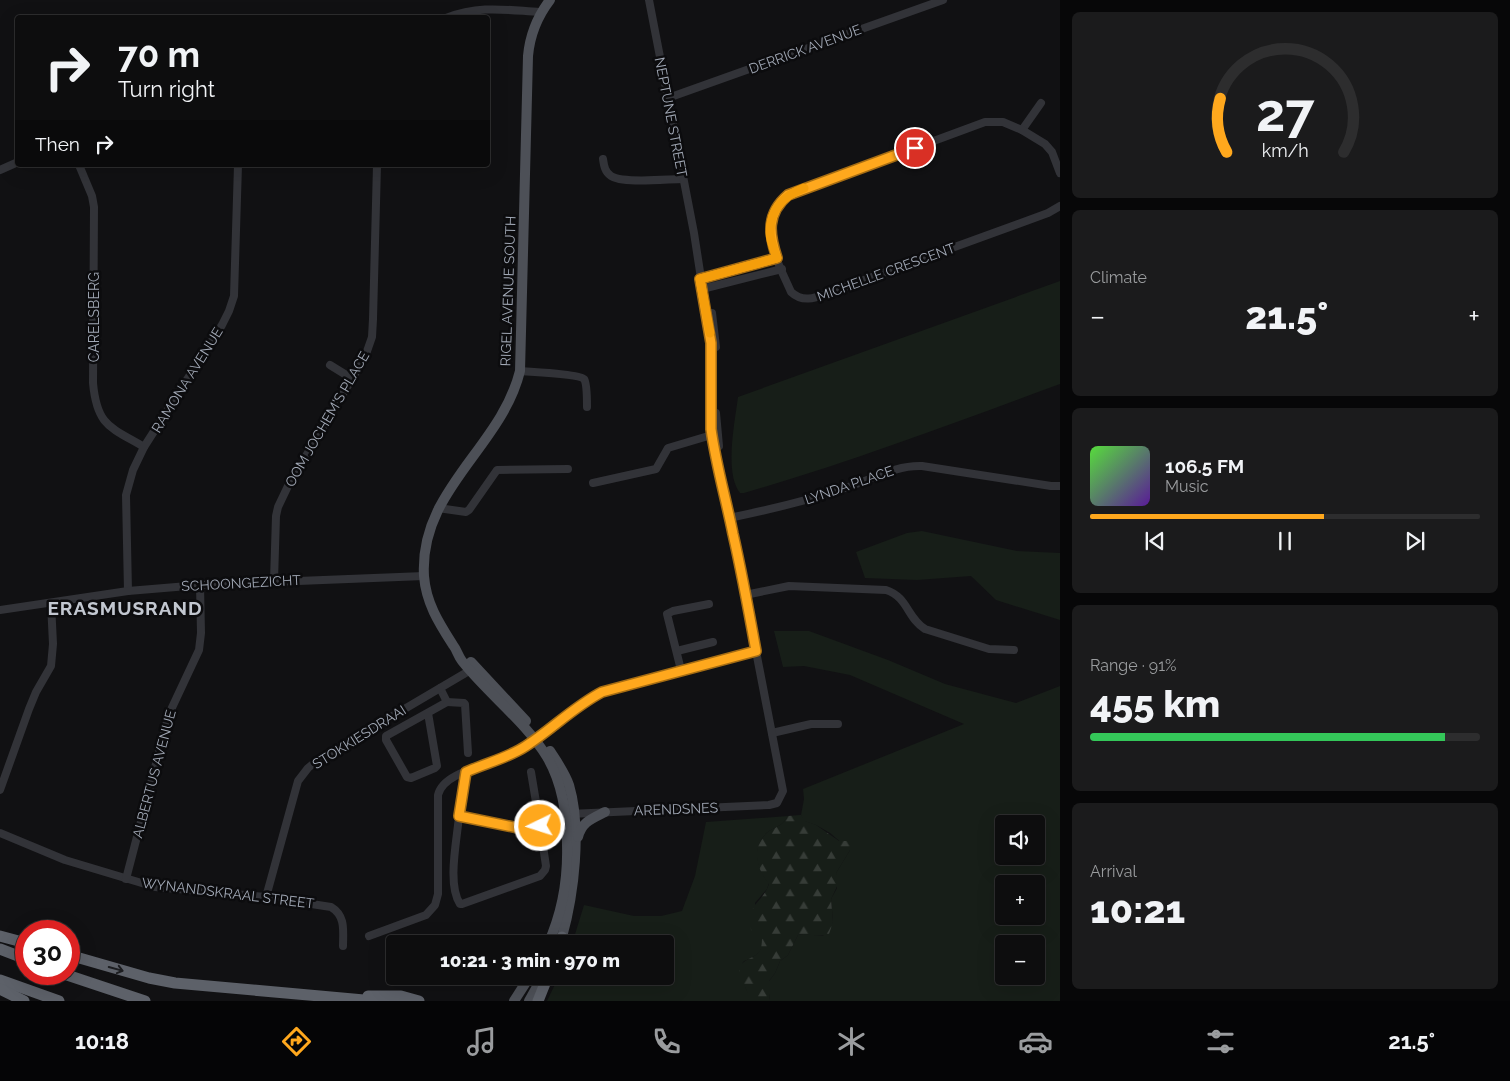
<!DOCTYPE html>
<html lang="en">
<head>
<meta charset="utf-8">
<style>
	:root { --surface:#0d0d0e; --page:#1b1b1c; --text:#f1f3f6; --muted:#9a9c9e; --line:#2d2d2e; --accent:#ffa81d }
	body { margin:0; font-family:Raleway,sans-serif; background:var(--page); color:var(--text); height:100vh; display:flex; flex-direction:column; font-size:19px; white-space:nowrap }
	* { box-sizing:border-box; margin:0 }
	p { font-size:16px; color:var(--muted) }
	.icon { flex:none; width:28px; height:28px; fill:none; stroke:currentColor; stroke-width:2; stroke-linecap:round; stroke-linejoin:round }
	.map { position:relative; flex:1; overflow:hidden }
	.details { display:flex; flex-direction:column; gap:12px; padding:12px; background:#070708; width:450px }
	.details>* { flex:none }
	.hud { position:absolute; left:15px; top:15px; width:475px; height:152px; border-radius:5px; box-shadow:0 5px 20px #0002,0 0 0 1px var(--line); background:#0d0d0e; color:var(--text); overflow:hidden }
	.fabs { position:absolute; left:995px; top:815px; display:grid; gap:10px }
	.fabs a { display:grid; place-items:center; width:50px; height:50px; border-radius:5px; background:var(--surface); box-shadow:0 5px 20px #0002,0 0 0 1px var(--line); font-size:25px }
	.speed { position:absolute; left:15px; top:920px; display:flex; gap:10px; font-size:25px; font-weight:700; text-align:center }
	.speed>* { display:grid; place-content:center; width:65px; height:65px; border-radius:50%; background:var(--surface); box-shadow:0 5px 20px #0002,0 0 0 1px var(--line); line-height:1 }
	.speed .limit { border:8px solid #d22; background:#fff; color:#111 }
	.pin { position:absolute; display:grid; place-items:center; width:42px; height:42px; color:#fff; margin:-21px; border:2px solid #fff; border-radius:50%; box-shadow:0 1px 5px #0007 }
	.me { position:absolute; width:55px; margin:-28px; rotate:266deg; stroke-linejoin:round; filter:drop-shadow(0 0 4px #0008) }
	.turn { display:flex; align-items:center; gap:18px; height:105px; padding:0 20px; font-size:22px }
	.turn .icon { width:65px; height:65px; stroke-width:2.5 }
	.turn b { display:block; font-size:35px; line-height:42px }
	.then { display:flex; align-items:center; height:48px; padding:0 20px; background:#0003; gap:10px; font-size:19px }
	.big { font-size:38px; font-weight:800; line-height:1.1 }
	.details .card { flex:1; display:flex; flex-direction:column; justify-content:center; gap:8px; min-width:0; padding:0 18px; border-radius:8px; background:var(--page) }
	.details .dial { align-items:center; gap:0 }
	.dial svg { height:130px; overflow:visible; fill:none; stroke:var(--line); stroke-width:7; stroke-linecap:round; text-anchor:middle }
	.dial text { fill:var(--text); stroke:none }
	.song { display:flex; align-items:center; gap:15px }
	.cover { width:60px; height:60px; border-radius:8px; background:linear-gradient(135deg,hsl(110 70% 55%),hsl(270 70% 35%)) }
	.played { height:5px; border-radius:2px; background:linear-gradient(90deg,var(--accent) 60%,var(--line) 60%) }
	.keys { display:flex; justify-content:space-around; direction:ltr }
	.heat { display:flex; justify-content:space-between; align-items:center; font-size:28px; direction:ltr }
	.charge { height:8px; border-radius:4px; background:linear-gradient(90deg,#34c759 91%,var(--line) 0) }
	.trip { position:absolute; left:386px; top:935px; width:288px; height:50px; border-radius:5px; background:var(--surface); box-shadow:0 5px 20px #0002,0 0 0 1px var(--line); font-weight:800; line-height:50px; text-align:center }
	.menu { display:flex; height:80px; justify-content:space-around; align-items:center; background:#050506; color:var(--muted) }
	.menu .icon { width:35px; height:35px }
	.menu .on { color:var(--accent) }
	.menu b { font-size:22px; color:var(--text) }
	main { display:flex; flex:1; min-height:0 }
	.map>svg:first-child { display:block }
</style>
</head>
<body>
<main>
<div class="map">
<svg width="1060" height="1001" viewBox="0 0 1060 1001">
	<defs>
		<pattern id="forest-firs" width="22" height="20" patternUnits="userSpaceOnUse" patternTransform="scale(1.25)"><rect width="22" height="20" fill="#171e18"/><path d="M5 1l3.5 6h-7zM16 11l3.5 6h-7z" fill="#363c37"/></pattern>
	</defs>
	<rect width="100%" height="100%" fill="#111113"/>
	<g fill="#171e18" fill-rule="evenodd">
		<path d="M1060,281V384C956,422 851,462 744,493H740C724,473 735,421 738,397Z"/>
		<path d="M922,531L1017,551L1060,553V620L996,600L971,576L917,580L865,578L856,552L907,533Z"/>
		<path d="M774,631H809L888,660L945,684L1016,703L1060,686V1001H770L769,994V981L775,973L780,961L788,955L798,935L804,934L823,936L833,922L831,899L837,888L836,873L850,850L830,833L816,825L804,821L801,815L804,799L803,789L964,724L850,675L804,666L783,667ZM1004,824H1036V856H1004ZM1004,884H1036V916H1004ZM1004,944H1036V976H1004Z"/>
		<path d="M788,816C781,829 772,826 764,836C752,850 758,871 769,883L767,889L755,903C758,916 767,938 760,951C757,956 748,959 743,962L740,975L749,995V1001H547L559,976H665V944H572L584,905L634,916H661L682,911L695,876L706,822Z"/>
	</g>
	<path fill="url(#forest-firs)" d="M801,815L805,821L816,825L839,841H848L851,844L850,850L836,873L839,882L831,899L833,922L829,934C819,938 809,933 798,935L788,955L780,961L775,973L769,981V994L770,1001H749C750,990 738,979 739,971C741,958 753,960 759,952C762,948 762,941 762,936L751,930C746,903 763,903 769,884C758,871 751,851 764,836C772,826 781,829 788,816Z"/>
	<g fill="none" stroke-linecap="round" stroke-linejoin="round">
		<g stroke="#323338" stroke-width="8">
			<path d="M446,18C480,5 505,10 540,12"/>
			<path d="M668,98L943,0"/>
			<path d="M1022,130L1041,103"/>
			<path d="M603,159C604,166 605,172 611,176C622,184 668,179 683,179"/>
			<path d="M79,165L92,196L94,207L93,383C97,426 110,427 144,447"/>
			<path d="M0,170L18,162"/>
			<path d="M1060,173L1052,152L1045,144L1022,130L1003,122H985L793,193C785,197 781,202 777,210C761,237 780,266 791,292C804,304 817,297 831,292L1048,213L1060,206"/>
			<path d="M700,279L777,258"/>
			<path d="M702,289L782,269"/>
			<path d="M712,313L716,347"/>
			<path d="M330,365L351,378"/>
			<path d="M520,371C530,372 579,374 584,379C587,383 587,402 587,407"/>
			<path d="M716,413L719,446"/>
			<path d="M593,483L656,469L668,448L715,434"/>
			<path d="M438,508L466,512L469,510L497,470L568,469"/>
			<path d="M729,518C768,510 807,501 845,488C872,480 894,465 922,466L1051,486H1060"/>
			<path d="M274,581L276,516L278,507L288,486L365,357L372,337L373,319L377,165"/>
			<path d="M128,591L126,495L133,470L144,447L222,325L229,311L234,296L238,165"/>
			<path d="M745,595L789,586L886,590C908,597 907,618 925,629L989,649L1014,650"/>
			<path d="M0,610L128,591L200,585L424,576"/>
			<path d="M677,651L713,642"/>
			<path d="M681,670L667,614L673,611L709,604"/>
			<path d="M447,702L464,703L465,704L468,753"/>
			<path d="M428,713L437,766L435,768L411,778L407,777L386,740V736L447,702L440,688"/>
			<path d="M772,733L811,724H838"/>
			<path d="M466,772L459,816L523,829L540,826L531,772"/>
			<path d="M0,790L29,709L36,692L51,666L53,644L51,603"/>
			<path d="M569,814L769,805L777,803L783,791L733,532C724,499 716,464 711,429V343L694,233L649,0"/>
			<path d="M459,816C457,840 447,884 460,904H462L540,876L545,870L546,866L540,826"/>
			<path d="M0,833L65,860L155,887L266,897L331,907C346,916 343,931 343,946"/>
			<path d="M126,879L169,714L199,650L201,633L200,585"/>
			<path d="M266,897L298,781L308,768L318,760L474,668"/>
			<path d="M369,936L426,915L435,905L438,894V795C443,772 487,766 506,757C542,741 568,709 603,692L756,651"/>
		</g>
		<g stroke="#4d5057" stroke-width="10">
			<path d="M471,662L526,721"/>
			<path d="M550,751C557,762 565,773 569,785C582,829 574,894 562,937L559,944"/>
			<path d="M578,837C582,822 591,819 605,812"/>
			<path d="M548,944C563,911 568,880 567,845C567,814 563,784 547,757C525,721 489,695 462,661C458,656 457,650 453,645C439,623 426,603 424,576C419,490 501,448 520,371L528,56C530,34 537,17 550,0"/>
			<path d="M514,1001L530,976"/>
			<path d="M529,1001L543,976"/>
		</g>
		<g stroke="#5d6169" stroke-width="11">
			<path d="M0,936L26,943"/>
			<path d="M560,944L562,937"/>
			<path d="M0,949L26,959"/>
			<path d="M69,955L149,978L175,983L375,1001"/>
			<path d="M64,974L145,1001"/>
			<path d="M0,980L59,1001"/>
			<path d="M0,989L24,1001"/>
			<path d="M368,996H401L419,1001"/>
			<path d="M538,1001L548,976"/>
		</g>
	</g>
	<defs><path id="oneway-shaft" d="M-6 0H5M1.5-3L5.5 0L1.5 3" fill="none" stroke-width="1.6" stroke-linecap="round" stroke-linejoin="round" transform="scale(1.25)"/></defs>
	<use stroke="#1c1d20" href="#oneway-shaft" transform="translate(116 969) rotate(15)"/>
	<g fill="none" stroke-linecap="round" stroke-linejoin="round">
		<defs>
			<path id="route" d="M540,826L523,829L459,816L466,772C486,763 508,758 526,746C552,729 575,706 602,692L756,651C749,612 742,573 733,534C726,499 716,465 711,429V343L700,279L777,258C769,234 766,214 788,195L915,148"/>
		</defs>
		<use href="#route" stroke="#a66d13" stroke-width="12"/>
		<use href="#route" stroke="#ffa81d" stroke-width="9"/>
		<path stroke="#f59e0b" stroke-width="9" d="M710,333L700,279L777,258C774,250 770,241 770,232C770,209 785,195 804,188"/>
	</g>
	<g text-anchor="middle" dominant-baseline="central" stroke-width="5" stroke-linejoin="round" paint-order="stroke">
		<g font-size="14" fill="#a1a8b5" stroke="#0c0c0e">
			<text transform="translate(805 49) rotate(-20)">DERRICK AVENUE</text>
			<text transform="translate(671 117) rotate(79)">NEPTUNE STREET</text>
			<text transform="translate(886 272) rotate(-20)">MICHELLE CRESCENT</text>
			<text transform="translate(508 291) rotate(-88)">RIGEL AVENUE SOUTH</text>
			<text transform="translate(94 317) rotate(-90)">CARELSBERG</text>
			<text transform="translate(187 380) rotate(-58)">RAMONA AVENUE</text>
			<text transform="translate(327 419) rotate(-60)">OOM JOCHEM'S PLACE</text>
			<text transform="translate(849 485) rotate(-19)">LYNDA PLACE</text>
			<text transform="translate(241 583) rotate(-3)">SCHOONGEZICHT</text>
			<text transform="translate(359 737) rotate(-32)">STOKKIESDRAAI</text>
			<text transform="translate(154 774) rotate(-75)">ALBERTUS AVENUE</text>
			<text transform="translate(676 809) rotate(-2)">ARENDSNES</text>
			<text transform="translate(228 893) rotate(7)">WYNANDSKRAAL STREET</text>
		</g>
		<g font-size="19" font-weight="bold" letter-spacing="1" fill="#c2c7d0" stroke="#0c0c0e">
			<text x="125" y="608">ERASMUSRAND</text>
		</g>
	</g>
</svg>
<div class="fabs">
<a><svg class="icon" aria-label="sound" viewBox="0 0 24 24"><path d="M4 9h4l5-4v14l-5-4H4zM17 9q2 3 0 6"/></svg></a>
<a>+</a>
<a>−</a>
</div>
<div class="speed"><div class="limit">30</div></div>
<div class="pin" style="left:915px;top:148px;background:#d93025"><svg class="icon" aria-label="arrive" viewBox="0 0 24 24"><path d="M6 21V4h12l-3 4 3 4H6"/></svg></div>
<svg class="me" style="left:540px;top:826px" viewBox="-20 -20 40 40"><circle r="17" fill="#ffa81d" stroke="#fff" stroke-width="3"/><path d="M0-11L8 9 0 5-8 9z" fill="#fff"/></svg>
<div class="trip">10:21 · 3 min · 970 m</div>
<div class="hud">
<div class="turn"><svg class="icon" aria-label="right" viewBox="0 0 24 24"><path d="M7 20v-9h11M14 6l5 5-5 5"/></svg><div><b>70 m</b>Turn right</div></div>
<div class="then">Then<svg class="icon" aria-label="right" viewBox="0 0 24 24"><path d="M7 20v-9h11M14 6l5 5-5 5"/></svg></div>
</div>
</div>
<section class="details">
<div class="card dial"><svg viewBox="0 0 100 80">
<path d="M14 69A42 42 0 1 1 86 69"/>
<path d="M14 69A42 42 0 0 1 10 36" stroke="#ffa81d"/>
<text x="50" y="56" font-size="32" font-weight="700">27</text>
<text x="50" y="72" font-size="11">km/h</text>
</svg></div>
<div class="card"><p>Climate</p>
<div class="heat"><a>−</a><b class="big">21.5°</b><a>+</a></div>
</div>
<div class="card">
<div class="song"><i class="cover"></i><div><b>106.5 FM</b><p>Music</p></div></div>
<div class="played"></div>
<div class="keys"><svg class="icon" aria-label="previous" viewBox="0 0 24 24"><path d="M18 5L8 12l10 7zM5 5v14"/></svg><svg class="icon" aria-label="pause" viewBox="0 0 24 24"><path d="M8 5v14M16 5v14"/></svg><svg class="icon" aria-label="next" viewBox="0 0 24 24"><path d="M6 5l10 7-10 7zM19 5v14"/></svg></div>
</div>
<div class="card"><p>Range · 91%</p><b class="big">455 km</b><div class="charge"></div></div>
<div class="card"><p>Arrival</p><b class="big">10:21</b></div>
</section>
</main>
<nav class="menu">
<b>10:18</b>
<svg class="icon on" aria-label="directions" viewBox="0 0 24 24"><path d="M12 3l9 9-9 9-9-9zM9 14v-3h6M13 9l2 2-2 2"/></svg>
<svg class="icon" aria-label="music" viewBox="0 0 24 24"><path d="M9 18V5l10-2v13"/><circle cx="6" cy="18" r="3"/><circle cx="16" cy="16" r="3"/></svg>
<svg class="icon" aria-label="phone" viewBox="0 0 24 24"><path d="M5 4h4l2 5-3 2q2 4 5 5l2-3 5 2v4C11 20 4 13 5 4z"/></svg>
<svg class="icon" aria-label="climate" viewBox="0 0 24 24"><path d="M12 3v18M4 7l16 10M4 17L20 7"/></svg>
<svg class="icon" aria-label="car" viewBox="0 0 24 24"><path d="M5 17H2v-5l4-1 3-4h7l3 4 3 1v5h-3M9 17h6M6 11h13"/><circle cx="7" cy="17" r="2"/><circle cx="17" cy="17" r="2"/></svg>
<svg class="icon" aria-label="filters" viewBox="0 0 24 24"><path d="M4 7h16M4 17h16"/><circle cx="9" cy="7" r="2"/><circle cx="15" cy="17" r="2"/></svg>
<b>21.5°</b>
</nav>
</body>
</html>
